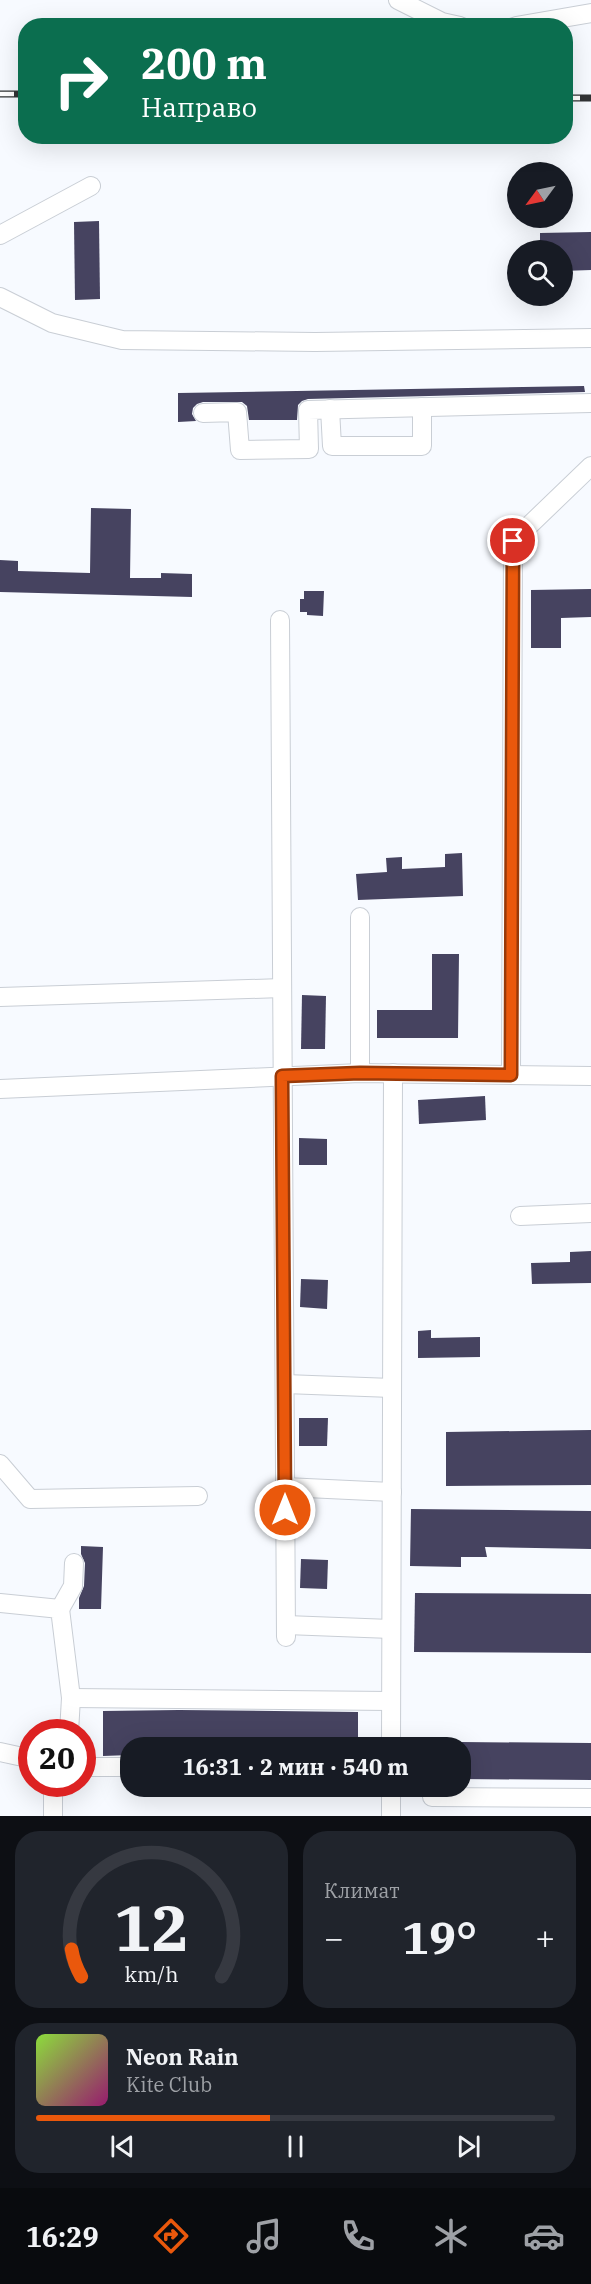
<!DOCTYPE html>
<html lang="ru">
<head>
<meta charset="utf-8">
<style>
	:root { --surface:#171b24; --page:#20242c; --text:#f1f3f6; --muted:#9ea1a6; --line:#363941; --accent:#ea580c }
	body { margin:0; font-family:"IBM Plex Serif",serif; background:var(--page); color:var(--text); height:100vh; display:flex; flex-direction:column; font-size:22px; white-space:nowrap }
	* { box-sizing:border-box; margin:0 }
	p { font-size:20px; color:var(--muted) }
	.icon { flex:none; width:33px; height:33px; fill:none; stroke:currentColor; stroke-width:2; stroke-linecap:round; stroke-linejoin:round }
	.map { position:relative; height:1816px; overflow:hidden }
	.drawer { display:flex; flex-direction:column; gap:15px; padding:15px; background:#0d0f14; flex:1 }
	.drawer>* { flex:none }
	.top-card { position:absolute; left:18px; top:18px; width:555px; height:126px; border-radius:24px; box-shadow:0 6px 24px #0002; background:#0b6e4f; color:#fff; overflow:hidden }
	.needle { width:39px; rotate:237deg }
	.tools { position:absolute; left:507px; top:162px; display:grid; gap:12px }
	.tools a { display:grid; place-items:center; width:66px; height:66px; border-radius:50%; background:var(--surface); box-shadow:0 6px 24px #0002; font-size:30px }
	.speed { position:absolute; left:18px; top:1719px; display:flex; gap:12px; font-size:30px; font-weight:700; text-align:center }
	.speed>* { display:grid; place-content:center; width:78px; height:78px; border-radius:50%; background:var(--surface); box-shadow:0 6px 24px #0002; line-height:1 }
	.speed .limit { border:9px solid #d22; background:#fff; color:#111 }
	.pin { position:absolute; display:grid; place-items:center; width:51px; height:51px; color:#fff; margin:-26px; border:3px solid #fff; border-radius:50%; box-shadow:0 2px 6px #0007 }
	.me { position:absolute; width:66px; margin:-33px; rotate:0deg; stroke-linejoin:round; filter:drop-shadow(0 0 4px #0008) }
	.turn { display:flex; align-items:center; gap:21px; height:126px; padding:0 24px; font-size:27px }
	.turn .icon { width:78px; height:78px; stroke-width:2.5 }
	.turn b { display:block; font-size:42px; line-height:51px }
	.big { font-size:45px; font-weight:800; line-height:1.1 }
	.drawer .card { flex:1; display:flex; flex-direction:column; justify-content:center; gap:9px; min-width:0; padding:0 21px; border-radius:24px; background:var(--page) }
	.drawer .dial { align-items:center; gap:0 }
	.dial svg { height:156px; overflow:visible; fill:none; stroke:var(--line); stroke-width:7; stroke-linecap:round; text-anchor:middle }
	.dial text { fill:var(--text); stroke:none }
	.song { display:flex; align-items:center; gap:18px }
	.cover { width:72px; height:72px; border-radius:9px; background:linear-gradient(135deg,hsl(90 70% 55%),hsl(320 70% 35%)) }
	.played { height:6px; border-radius:3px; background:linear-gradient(90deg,var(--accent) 45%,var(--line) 45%) }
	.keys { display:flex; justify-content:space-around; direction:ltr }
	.heat { display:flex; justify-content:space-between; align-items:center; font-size:33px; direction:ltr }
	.drawer .tiles { flex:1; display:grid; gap:15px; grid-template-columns:1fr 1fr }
	.card:last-child { grid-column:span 2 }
	.trip { position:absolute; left:120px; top:1737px; width:351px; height:60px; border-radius:24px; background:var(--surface); box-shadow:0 6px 24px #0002; font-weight:800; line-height:60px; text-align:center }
	.menu { display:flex; height:96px; justify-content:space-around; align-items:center; background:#090b0e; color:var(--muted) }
	.menu .icon { width:42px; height:42px }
	.menu .selected { color:var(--accent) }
	.menu b { font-size:27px; color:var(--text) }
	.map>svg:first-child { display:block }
</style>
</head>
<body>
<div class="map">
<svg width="591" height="1816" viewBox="0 0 591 1816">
	<rect width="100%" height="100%" fill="#f7faff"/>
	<g fill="#464360">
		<path d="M99,221L100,299L75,300L74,222Z"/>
		<path d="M591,232V270L562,271V250H540V233Z"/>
		<path d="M584,386L585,392L308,399L302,401L298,405L297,420H249L247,406L242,402H203L197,404L193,408L192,414L196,421L178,422V393Z"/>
		<path d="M91,508L131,509L130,578H161V573L192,574V597L0,592V560L18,561V571L90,573Z"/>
		<path d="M591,589V617L561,618V648H531V590Z"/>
		<path d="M304,591H324L323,616L307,615V612H300V599H304Z"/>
		<path d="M462,853L463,896L358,900L356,874L387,872L386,858L402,857V869L445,867V854Z"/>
		<path d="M432,954H459L458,1038H377V1010H432Z"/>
		<path d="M302,995L326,996L325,1049H301Z"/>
		<path d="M485,1096L486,1120L419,1124L418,1100Z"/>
		<path d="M299,1138L327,1139V1165H299Z"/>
		<path d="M591,1251V1283L532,1284L531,1263L570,1262V1252Z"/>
		<path d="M301,1279L328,1280L327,1309L300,1307Z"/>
		<path d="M431,1330V1338L480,1337V1357L418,1358V1331Z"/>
		<path d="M299,1418H328L327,1446H299Z"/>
		<path d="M591,1430V1485L446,1486V1432Z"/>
		<path d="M411,1509L591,1511V1549L485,1547L487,1557H461V1567L410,1566Z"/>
		<path d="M81,1546L103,1547L101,1609H79V1598L84,1586L85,1563L81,1554Z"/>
		<path d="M301,1559L328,1560L327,1589L300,1588Z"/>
		<path d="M415,1593L591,1594V1653L414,1652Z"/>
		<path d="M179,1710L358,1712V1748H130V1755L103,1756V1711Z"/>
		<path d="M460,1742L591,1743V1780L460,1779Z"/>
	</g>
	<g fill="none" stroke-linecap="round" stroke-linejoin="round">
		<defs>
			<g id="minor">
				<path d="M398,0L442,22L460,26"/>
				<path d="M516,26L591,13"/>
				<path d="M0,235L91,186"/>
				<path d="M0,297L52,323L122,340L315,342L591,338"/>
				<path d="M330,409L332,446H422V407"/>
				<path d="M203,413L237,412L240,450L309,449L308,410L591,403"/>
				<path d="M280,620L286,1637"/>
				<path d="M0,997L282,988"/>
				<path d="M360,1073V917"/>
				<path d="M511,1075L513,541L591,466"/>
				<path d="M0,1089L360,1073L591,1076"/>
				<path d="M520,1216L591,1213"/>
				<path d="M285,1384L392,1388"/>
				<path d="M0,1464L30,1499L198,1496"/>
				<path d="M285,1487L392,1492"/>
				<path d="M0,1603L60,1609L71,1698L69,1732"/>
				<path d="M60,1609L73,1586L74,1563"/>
				<path d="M286,1625L391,1629"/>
				<path d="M71,1698L391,1701"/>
				<path d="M391,1748L393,1073"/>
				<path d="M0,1752L32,1759"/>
				<path d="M82,1767H130"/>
				<path d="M53,1784V1816"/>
				<path d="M432,1797L591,1798"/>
				<path d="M391,1816V1786"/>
			</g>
		</defs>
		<use href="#minor" stroke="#c9ced5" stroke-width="20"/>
		<use href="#minor" stroke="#fff" stroke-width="18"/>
		<defs>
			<g id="rail">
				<path d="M0,94H26"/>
				<path d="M566,98H591"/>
			</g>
		</defs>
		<use href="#rail" stroke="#313335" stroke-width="7"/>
		<use href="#rail" stroke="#fff" stroke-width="4.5" stroke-dasharray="14" stroke-linecap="butt"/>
	</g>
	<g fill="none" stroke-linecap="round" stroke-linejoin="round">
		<defs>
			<path id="route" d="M285,1510L282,1076L360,1073L511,1075L513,541"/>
		</defs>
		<use href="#route" stroke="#983908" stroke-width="15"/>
		<use href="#route" stroke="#ea580c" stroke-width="10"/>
	</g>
</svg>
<div class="tools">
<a><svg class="needle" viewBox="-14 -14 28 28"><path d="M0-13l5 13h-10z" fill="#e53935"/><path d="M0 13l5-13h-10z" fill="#9ea1a6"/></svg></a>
<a><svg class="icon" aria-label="search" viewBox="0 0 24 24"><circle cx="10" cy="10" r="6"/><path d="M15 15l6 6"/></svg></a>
</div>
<div class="speed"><div class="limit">20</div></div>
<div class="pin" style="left:513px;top:541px;background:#d93025"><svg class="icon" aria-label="arrive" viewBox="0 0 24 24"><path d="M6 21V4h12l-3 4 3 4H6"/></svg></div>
<svg class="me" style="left:285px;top:1510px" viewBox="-20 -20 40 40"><circle r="17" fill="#ea580c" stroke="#fff" stroke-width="3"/><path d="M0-11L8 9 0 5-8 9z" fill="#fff"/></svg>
<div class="trip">16:31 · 2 мин · 540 m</div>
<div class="top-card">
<div class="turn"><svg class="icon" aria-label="right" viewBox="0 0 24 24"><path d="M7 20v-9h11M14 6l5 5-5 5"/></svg><div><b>200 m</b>Направо</div></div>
</div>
</div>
<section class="drawer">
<div class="tiles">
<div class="card dial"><svg viewBox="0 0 100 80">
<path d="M14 69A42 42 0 1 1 86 69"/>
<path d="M14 69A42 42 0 0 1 9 55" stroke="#ea580c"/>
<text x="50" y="56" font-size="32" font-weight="700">12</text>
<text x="50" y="72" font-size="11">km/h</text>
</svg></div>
<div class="card"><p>Климат</p>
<div class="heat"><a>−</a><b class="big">19°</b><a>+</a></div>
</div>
<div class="card">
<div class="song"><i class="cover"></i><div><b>Neon Rain</b><p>Kite Club</p></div></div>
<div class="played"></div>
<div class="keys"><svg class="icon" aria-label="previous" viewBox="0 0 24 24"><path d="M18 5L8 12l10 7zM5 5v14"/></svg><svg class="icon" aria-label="pause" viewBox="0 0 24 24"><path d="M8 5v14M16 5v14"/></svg><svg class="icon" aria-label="next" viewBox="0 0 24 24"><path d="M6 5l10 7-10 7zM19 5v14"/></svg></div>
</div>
</div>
</section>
<nav class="menu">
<b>16:29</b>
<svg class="icon selected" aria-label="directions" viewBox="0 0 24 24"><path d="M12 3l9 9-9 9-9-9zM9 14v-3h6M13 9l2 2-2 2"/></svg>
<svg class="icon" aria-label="music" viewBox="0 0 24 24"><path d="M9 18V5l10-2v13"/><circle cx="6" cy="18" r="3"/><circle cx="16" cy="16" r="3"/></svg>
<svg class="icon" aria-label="phone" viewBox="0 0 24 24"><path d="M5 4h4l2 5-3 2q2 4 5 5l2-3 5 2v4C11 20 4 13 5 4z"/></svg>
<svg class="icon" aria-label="climate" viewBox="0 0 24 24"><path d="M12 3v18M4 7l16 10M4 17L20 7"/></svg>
<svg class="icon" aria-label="car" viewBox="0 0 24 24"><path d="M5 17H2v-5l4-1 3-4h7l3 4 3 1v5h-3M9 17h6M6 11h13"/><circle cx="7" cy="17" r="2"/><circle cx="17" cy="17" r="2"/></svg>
</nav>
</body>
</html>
